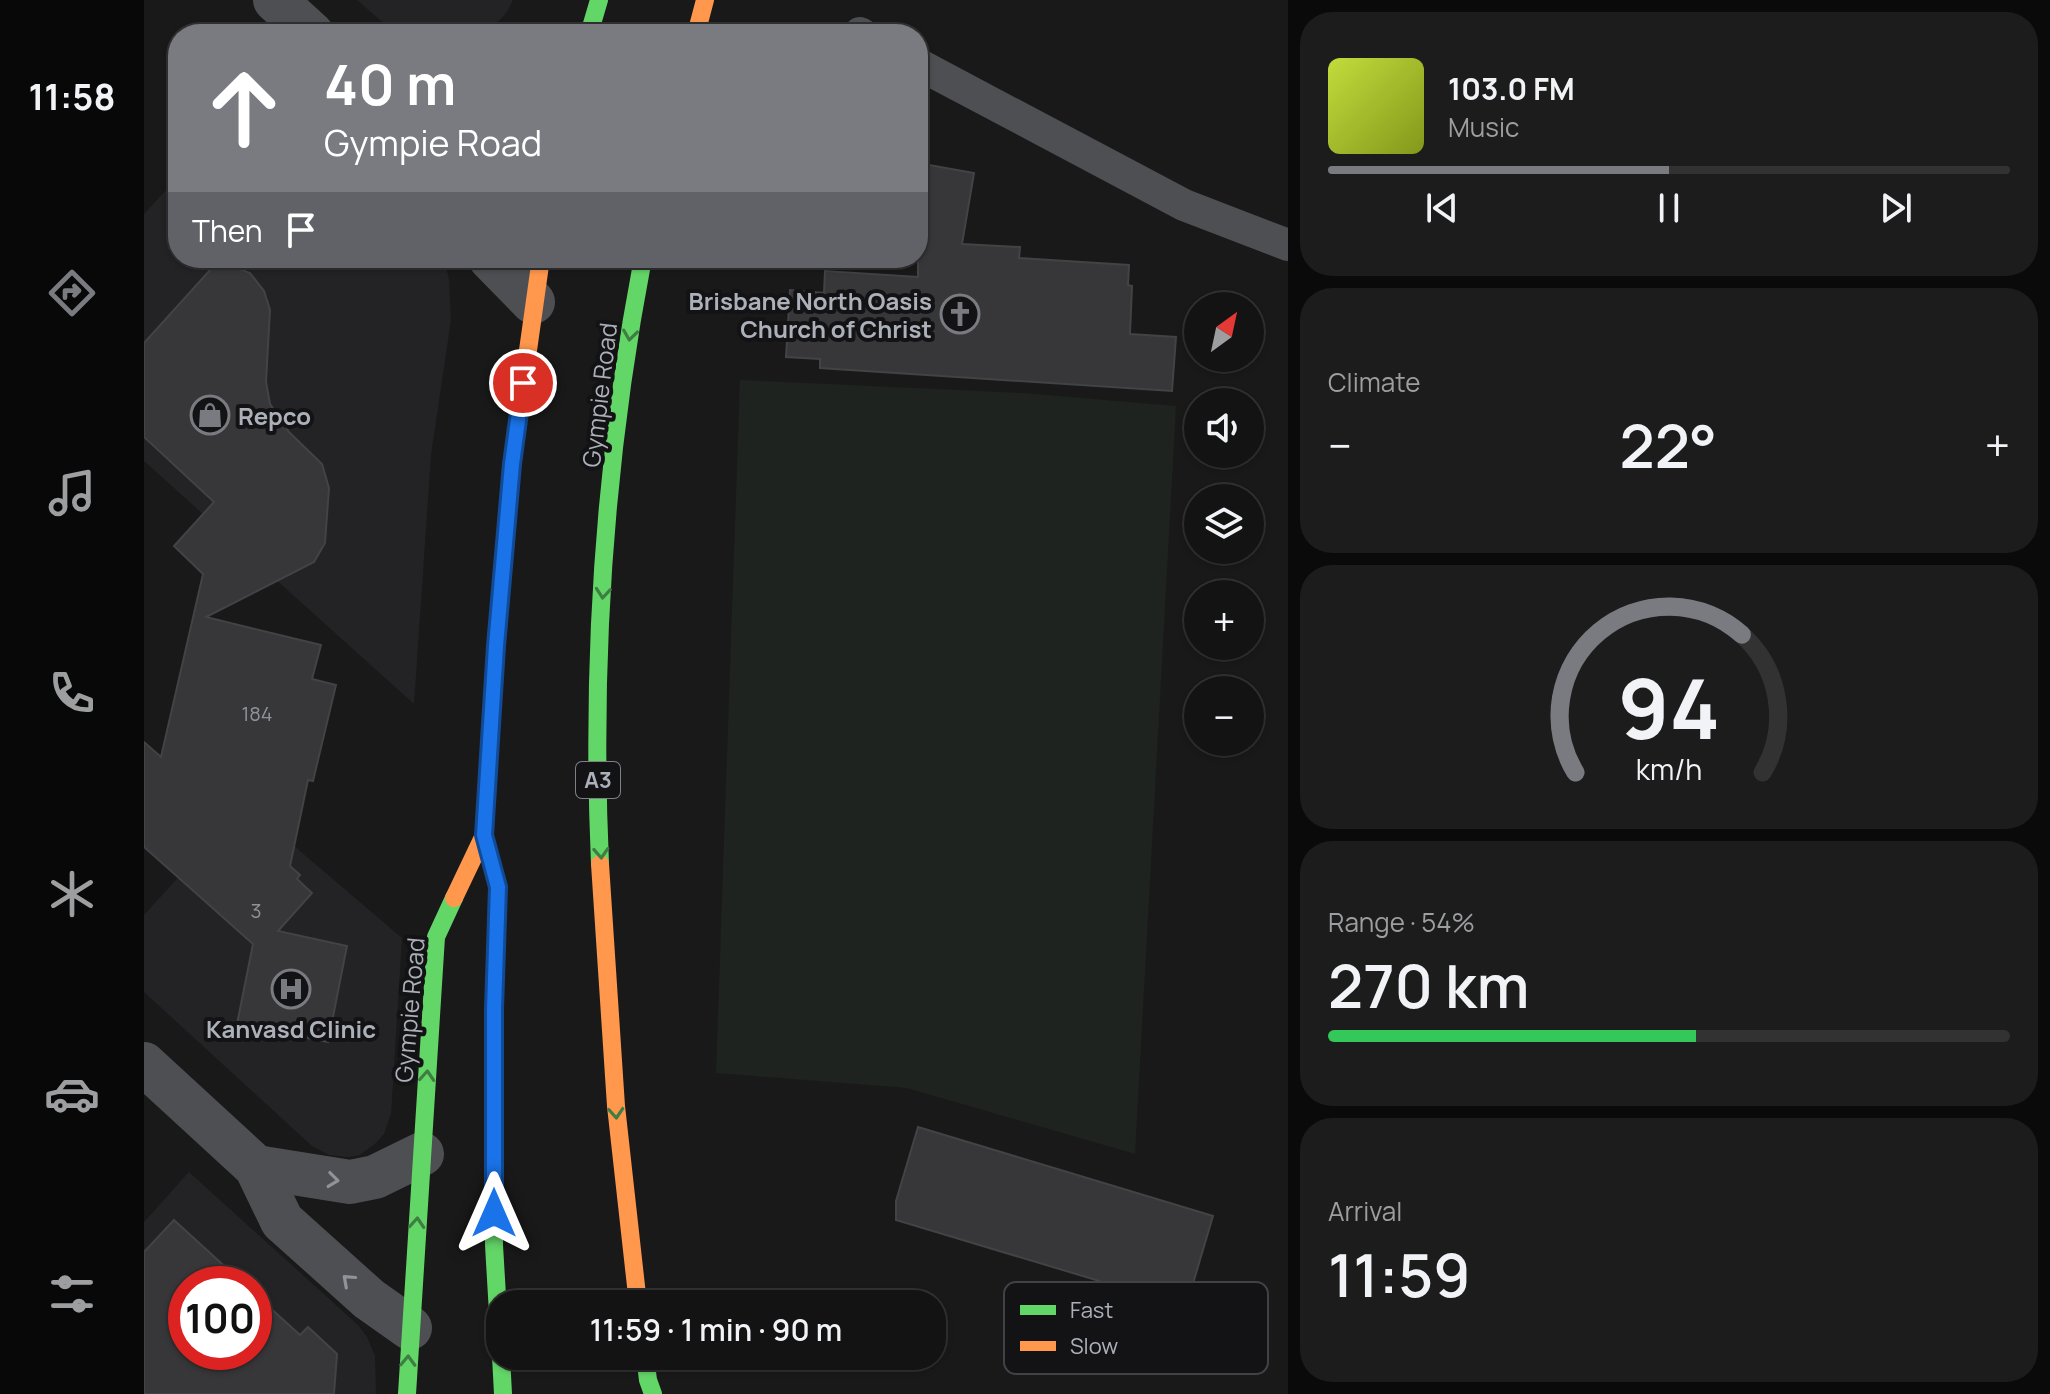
<!DOCTYPE html>
<html lang="en">
<head>
<meta charset="utf-8">
<style>
	:root { --surface:#131313; --page:#1c1c1c; --text:#f1f3f6; --muted:#9d9ea0; --line:#323233; --accent:#797b81 }
	body { margin:0; font-family:Manrope,sans-serif; background:var(--page); color:var(--text); height:100vh; display:flex; flex-direction:column; font-size:30px; white-space:nowrap }
	* { box-sizing:border-box; margin:0 }
	p { font-size:26px; color:var(--muted) }
	.icon { flex:none; width:44px; height:44px; fill:none; stroke:currentColor; stroke-width:2; stroke-linecap:round; stroke-linejoin:round }
	.map { position:relative; flex:1; overflow:hidden }
	.sheet { display:flex; flex-direction:column; gap:12px; padding:12px; background:#0a0a0a; width:762px }
	.sheet>* { flex:none }
	.guide { position:absolute; left:24px; top:24px; width:760px; height:244px; border-radius:32px; box-shadow:0 2px 6px #0004,0 0 0 2px var(--line); background:#797b81; color:#fff; overflow:hidden }
	.needle { width:52px; rotate:33deg }
	.buttons { position:absolute; left:1040px; top:292px; display:grid; gap:16px }
	.buttons a { display:grid; place-items:center; width:80px; height:80px; border-radius:50%; background:var(--surface); box-shadow:0 2px 6px #0004,0 0 0 2px var(--line); font-size:40px }
	.speed { position:absolute; left:24px; top:1266px; display:flex; gap:16px; font-size:40px; font-weight:700; text-align:center }
	.speed>* { display:grid; place-content:center; width:104px; height:104px; border-radius:50%; background:var(--surface); box-shadow:0 2px 6px #0004,0 0 0 2px var(--line); line-height:1 }
	.speed .limit { border:12px solid #d22; background:#fff; color:#111 }
	.pin { position:absolute; display:grid; place-items:center; width:68px; height:68px; color:#fff; margin:-34px; border:4px solid #fff; border-radius:50%; box-shadow:0 2px 8px #0007 }
	.me { position:absolute; width:88px; margin:-44px; rotate:0deg; stroke-linejoin:round; filter:drop-shadow(0 0 6px #0008) }
	.turn { display:flex; align-items:center; gap:28px; height:168px; padding:0 24px; font-size:36px }
	.turn .icon { width:104px; height:104px; stroke-width:2.5 }
	.turn b { display:block; font-size:56px; line-height:68px }
	.then { display:flex; align-items:center; height:76px; padding:0 24px; background:#0003; gap:16px; font-size:30px }
	.big { font-size:60px; font-weight:600; line-height:1.1 }
	.sheet .card { flex:1; display:flex; flex-direction:column; justify-content:center; gap:12px; min-width:0; padding:0 28px; border-radius:32px; background:var(--page) }
	.sheet .dial { align-items:center; gap:0 }
	.dial svg { height:208px; overflow:visible; fill:none; stroke:var(--line); stroke-width:7; stroke-linecap:round; text-anchor:middle }
	.dial text { fill:var(--text); stroke:none }
	.song { display:flex; align-items:center; gap:24px }
	.cover { width:96px; height:96px; border-radius:12px; background:linear-gradient(135deg,hsl(70 70% 55%),hsl(70 70% 35%)) }
	.played { height:8px; border-radius:4px; background:linear-gradient(90deg,var(--accent) 50%,var(--line) 50%) }
	.keys { display:flex; justify-content:space-around; direction:ltr }
	.heat { display:flex; justify-content:space-between; align-items:center; font-size:44px; direction:ltr }
	.charge { height:12px; border-radius:6px; background:linear-gradient(90deg,#34c759 54%,var(--line) 0) }
	.trip { position:absolute; left:342px; top:1290px; width:460px; height:80px; border-radius:32px; background:var(--surface); box-shadow:0 2px 6px #0004,0 0 0 2px var(--line); font-weight:600; line-height:80px; text-align:center }
	main { display:flex; flex:1; min-height:0 }
	.tabs { display:flex; flex-direction:column; width:144px; justify-content:space-around; align-items:center; background:#080808; color:var(--muted) }
	.tabs .icon { width:56px; height:56px }
	.tabs .selected { color:var(--accent) }
	.tabs b { font-size:36px; color:var(--text) }
	.map>svg:first-child { display:block }
</style>
</head>
<body>
<main>
<nav class="tabs">
<b>11:58</b>
<svg class="icon selected" aria-label="directions" viewBox="0 0 24 24"><path d="M12 3l9 9-9 9-9-9zM9 14v-3h6M13 9l2 2-2 2"/></svg>
<svg class="icon" aria-label="music" viewBox="0 0 24 24"><path d="M9 18V5l10-2v13"/><circle cx="6" cy="18" r="3"/><circle cx="16" cy="16" r="3"/></svg>
<svg class="icon" aria-label="phone" viewBox="0 0 24 24"><path d="M5 4h4l2 5-3 2q2 4 5 5l2-3 5 2v4C11 20 4 13 5 4z"/></svg>
<svg class="icon" aria-label="climate" viewBox="0 0 24 24"><path d="M12 3v18M4 7l16 10M4 17L20 7"/></svg>
<svg class="icon" aria-label="car" viewBox="0 0 24 24"><path d="M5 17H2v-5l4-1 3-4h7l3 4 3 1v5h-3M9 17h6M6 11h13"/><circle cx="7" cy="17" r="2"/><circle cx="17" cy="17" r="2"/></svg>
<svg class="icon" aria-label="filters" viewBox="0 0 24 24"><path d="M4 7h16M4 17h16"/><circle cx="9" cy="7" r="2"/><circle cx="15" cy="17" r="2"/></svg>
</nav>
<div class="map">
<svg width="1144" height="1394" viewBox="0 0 1144 1394">
	<rect width="100%" height="100%" fill="#191919"/>
	<g fill="#232326" fill-rule="evenodd">
		<path d="M213,0H369L363,12L343,34H252Z"/>
		<path d="M34,177V258H300L305,279L307,320L287,455L270,704L0,461V214Z"/>
		<path d="M101,804L258,938L247,1114L240,1134L232,1143L216,1155L204,1157L185,1155L168,1146L0,992V915Z"/>
		<path d="M45,1172L214,1325L223,1337L231,1356L232,1394H0V1222ZM42,1284H110V1352H42Z"/>
	</g>
	<path fill="#1e231f" d="M596,380L879,393L1032,406L991,1154L763,1088L572,1073Z"/>
	<g fill="#373739" stroke="#424345" stroke-width="2">
		<path d="M774,163L830,173L818,244L876,247L875,258L985,265L984,285L988,286L986,334L1032,337L1028,391L676,368V359L642,357L646,290L680,293L681,271L774,277Z"/>
		<path d="M83,264L106,273L120,291L126,310L122,382L126,404L145,432L178,464L185,488L181,543L170,562L62,617L177,645L168,679L192,685L169,781L164,780L146,866L156,875L153,879L168,893L134,931L203,946L184,1042L93,1024L109,944L0,847V742L17,757L59,574L30,546L70,502L0,437V343L66,270Z"/>
		<path d="M774,1127L1069,1216L1042,1307L752,1220V1201Z"/>
		<path d="M30,1220L100,1284H42V1352H110V1293L156,1335L164,1327L193,1354L190,1394H0V1252Z"/>
	</g>
	<g fill="none" stroke-linecap="round" stroke-linejoin="round">
		<g stroke="#4e4f52" stroke-width="32">
			<path d="M716,33L718,34"/>
			<path d="M774,64L1040,205L1144,245"/>
		</g>
		<g stroke="#4e4f52" stroke-width="44">
			<path d="M131,0L168,34"/>
			<path d="M346,258L389,302"/>
			<path d="M0,1064L112,1167L138,1221L225,1299L266,1328"/>
			<path d="M112,1167L206,1182L231,1177L278,1154"/>
		</g>
		<g stroke="#63d668" stroke-width="18">
			<path d="M445,34L455,0"/>
			<path d="M456,864C447,662 461,456 499,258"/>
			<path d="M350,1167V1245L356,1347"/>
			<path d="M357,1356L359,1394"/>
			<path d="M501,1356L504,1380L509,1394"/>
			<path d="M263,1394L292,937L310,898"/>
		</g>
		<g stroke="#ff974d" stroke-width="18">
			<path d="M552,34L561,0"/>
			<path d="M340,835L354,887L350,1009V1167"/>
			<path d="M456,864L472,1106L494,1304"/>
			<path d="M310,898L340,835L352,646L368,464L397,258"/>
		</g>
	</g>
	<defs><path id="oneway-chevron" d="M-2-3.5L2.5 0L-2 3.5" fill="none" stroke-width="1.6" stroke-linecap="round" stroke-linejoin="round" transform="scale(2)"/></defs>
	<g stroke="#3f7e43">
		<use href="#oneway-chevron" transform="translate(486 335) rotate(98)"/>
		<use href="#oneway-chevron" transform="translate(459 593) rotate(95)"/>
		<use href="#oneway-chevron" transform="translate(457 853) rotate(87)"/>
		<use href="#oneway-chevron" transform="translate(283 1076) rotate(-86)"/>
		<use href="#oneway-chevron" transform="translate(472 1113) rotate(86)"/>
		<use href="#oneway-chevron" transform="translate(273 1223) rotate(-86)"/>
		<use href="#oneway-chevron" transform="translate(264 1361) rotate(-88)"/>
	</g>
	<g stroke="#90939a">
		<use href="#oneway-chevron" transform="translate(189 1180) rotate(7)"/>
		<use href="#oneway-chevron" transform="translate(204 1280) rotate(-138)"/>
	</g>
	<g fill="none" stroke-linecap="round" stroke-linejoin="round">
		<defs>
			<path id="route" d="M350,1213V1009L354,887L340,835L352,646L368,464L379,383"/>
		</defs>
		<use href="#route" stroke="#114b97" stroke-width="20"/>
		<use href="#route" stroke="#1a73e8" stroke-width="14"/>
	</g>
	<defs>
		<symbol id="church-ring" viewBox="-11 -11 22 22"><circle r="9.5" fill="#131315" stroke="#797b81" stroke-width="1.5"/><path d="M-1.2-6h2.4v3.5h3.3v2.4h-3.3V6h-2.4V-.1h-3.3v-2.4h3.3Z" fill="#797b81"/></symbol>
		<symbol id="shop-ring" viewBox="-11 -11 22 22"><circle r="9.5" fill="#131315" stroke="#797b81" stroke-width="1.5"/><path d="M-5-2.5h2.3a2.7 3.5 0 0 1 5.4 0H5L5.5 6h-11ZM-1.5-2.5h3a1.5 2.3 0 0 0-3 0Z" fill="#797b81"/></symbol>
		<symbol id="hospital-ring" viewBox="-11 -11 22 22"><circle r="9.5" fill="#131315" stroke="#797b81" stroke-width="1.5"/><path d="M-5-5h3v3.5h4V-5h3V5h-3V1.5h-4V5h-3Z" fill="#797b81"/></symbol>
	</defs>
	<g fill-rule="evenodd">
		<use href="#church-ring" x="794" y="292" width="44" height="44"/>
		<use href="#shop-ring" x="44" y="393" width="44" height="44"/>
		<use href="#hospital-ring" x="125" y="967" width="44" height="44"/>
	</g>
	<g text-anchor="middle" dominant-baseline="central" stroke-width="8" stroke-linejoin="round" paint-order="stroke">
		<g font-size="20" fill="#8f9299">
			<text x="113" y="713">184</text>
			<text x="112" y="910">3</text>
		</g>
		<rect fill="#131315" stroke="#7e8188" stroke-width="2" x="432" y="762" width="44" height="36" rx="6"/>
		<g font-size="22" font-weight="bold" fill="#acb0b9">
			<text x="454" y="780">A3</text>
		</g>
		<g font-size="24" font-weight="bold" fill="#acb0b9" stroke="#131315" text-anchor="end">
			<text x="788" y="300">Brisbane North Oasis<tspan x="788" dy="28">Church of Christ</tspan></text>
			<text x="94" y="415" text-anchor="start">Repco</text>
			<text x="147" y="1028" text-anchor="middle">Kanvasd Clinic</text>
		</g>
		<g font-size="24" fill="#acb0b9" stroke="#131315">
			<text transform="translate(455 395) rotate(-83)">Gympie Road</text>
			<text transform="translate(265 1010) rotate(-85)">Gympie Road</text>
		</g>
	</g>
	<rect x="860" y="1282" width="264" height="92" rx="12" fill="#131315" stroke="#414246" stroke-width="2"/>
	<rect x="876" y="1305" width="36" height="10" fill="#63d668"/>
	<rect x="876" y="1341" width="36" height="10" fill="#ff974d"/>
	<g font-size="22" fill="#acb0b9">
		<text x="926" y="1318">Fast</text>
		<text x="926" y="1354">Slow</text>
	</g>
</svg>
<div class="buttons">
<a><svg class="needle" viewBox="-14 -14 28 28"><path d="M0-13l5 13h-10z" fill="#e53935"/><path d="M0 13l5-13h-10z" fill="#9d9ea0"/></svg></a>
<a><svg class="icon" aria-label="sound" viewBox="0 0 24 24"><path d="M4 9h4l5-4v14l-5-4H4zM17 9q2 3 0 6"/></svg></a>
<a><svg class="icon" aria-label="layers" viewBox="0 0 24 24"><path d="M12 4l9 5-9 5-9-5zM3 14l9 5 9-5"/></svg></a>
<a>+</a>
<a>−</a>
</div>
<div class="speed"><div class="limit">100</div></div>
<div class="pin" style="left:379px;top:383px;background:#d93025"><svg class="icon" aria-label="arrive" viewBox="0 0 24 24"><path d="M6 21V4h12l-3 4 3 4H6"/></svg></div>
<svg class="me" style="left:350px;top:1213px" viewBox="-20 -20 40 40"><path d="M0-17L14 15 0 8-14 15z" fill="#1a73e8" stroke="#fff" stroke-width="4"/></svg>
<div class="trip">11:59 · 1 min · 90 m</div>
<div class="guide">
<div class="turn"><svg class="icon" aria-label="ahead" viewBox="0 0 24 24"><path d="M12 20V5M6 11l6-6 6 6"/></svg><div><b>40 m</b>Gympie Road</div></div>
<div class="then">Then<svg class="icon" aria-label="arrive" viewBox="0 0 24 24"><path d="M6 21V4h12l-3 4 3 4H6"/></svg></div>
</div>
</div>
<section class="sheet">
<div class="card">
<div class="song"><i class="cover"></i><div><b>103.0 FM</b><p>Music</p></div></div>
<div class="played"></div>
<div class="keys"><svg class="icon" aria-label="previous" viewBox="0 0 24 24"><path d="M18 5L8 12l10 7zM5 5v14"/></svg><svg class="icon" aria-label="pause" viewBox="0 0 24 24"><path d="M8 5v14M16 5v14"/></svg><svg class="icon" aria-label="next" viewBox="0 0 24 24"><path d="M6 5l10 7-10 7zM19 5v14"/></svg></div>
</div>
<div class="card"><p>Climate</p>
<div class="heat"><a>−</a><b class="big">22°</b><a>+</a></div>
</div>
<div class="card dial"><svg viewBox="0 0 100 80">
<path d="M14 69A42 42 0 1 1 86 69"/>
<path d="M14 69A42 42 0 0 1 78 16" stroke="#797b81"/>
<text x="50" y="56" font-size="32" font-weight="700">94</text>
<text x="50" y="72" font-size="11">km/h</text>
</svg></div>
<div class="card"><p>Range · 54%</p><b class="big">270 km</b><div class="charge"></div></div>
<div class="card"><p>Arrival</p><b class="big">11:59</b></div>
</section>
</main>
</body>
</html>
